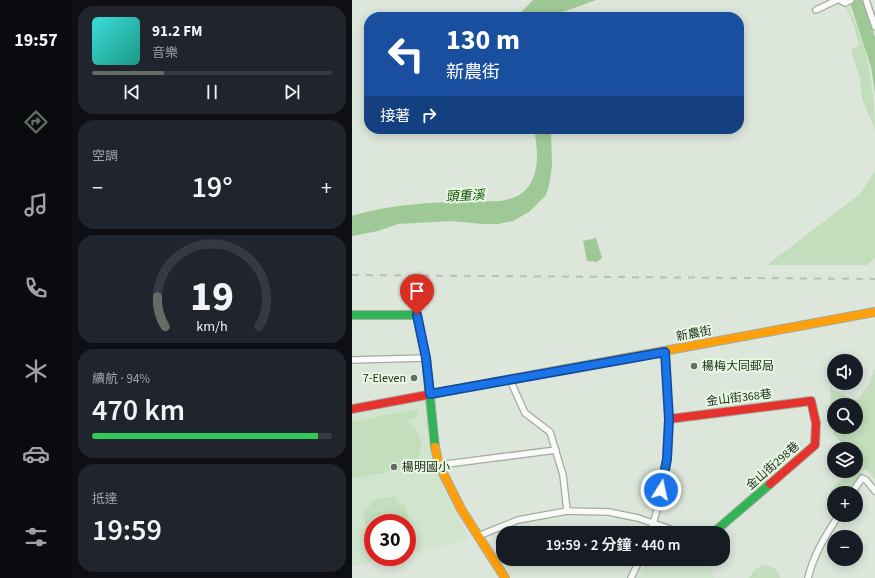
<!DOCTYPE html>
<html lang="zh-TW">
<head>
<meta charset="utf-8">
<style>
	:root { --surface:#171b24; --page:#20242c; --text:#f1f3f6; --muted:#9ea1a6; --line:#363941; --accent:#646d63 }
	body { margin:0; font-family:"Source Sans 3","Noto Sans TC",sans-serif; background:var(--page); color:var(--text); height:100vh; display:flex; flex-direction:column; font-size:15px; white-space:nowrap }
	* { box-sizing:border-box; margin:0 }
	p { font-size:13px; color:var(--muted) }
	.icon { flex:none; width:22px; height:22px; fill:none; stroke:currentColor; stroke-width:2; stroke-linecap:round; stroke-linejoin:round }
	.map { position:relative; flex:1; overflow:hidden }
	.details { display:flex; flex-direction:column; gap:6px; padding:6px; background:#0d0f14; width:280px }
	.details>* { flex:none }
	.banner { position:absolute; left:12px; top:12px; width:380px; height:122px; border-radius:16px; box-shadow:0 2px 10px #0003; background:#1a4fa0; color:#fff; overflow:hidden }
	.buttons { position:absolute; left:475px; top:354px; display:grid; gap:8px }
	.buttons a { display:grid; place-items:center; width:36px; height:36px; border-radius:50%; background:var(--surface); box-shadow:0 2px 10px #0003; font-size:20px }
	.speed { position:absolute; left:12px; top:514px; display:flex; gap:8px; font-size:20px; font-weight:700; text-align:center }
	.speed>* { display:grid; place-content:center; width:52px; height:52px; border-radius:50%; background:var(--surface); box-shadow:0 2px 10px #0003; line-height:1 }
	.speed .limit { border:6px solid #d22; background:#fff; color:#111 }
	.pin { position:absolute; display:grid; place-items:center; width:34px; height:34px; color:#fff; margin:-41px -17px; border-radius:50% 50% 50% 0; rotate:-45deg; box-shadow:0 0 4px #0007 }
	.pin .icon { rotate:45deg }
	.me { position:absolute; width:44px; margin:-22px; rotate:10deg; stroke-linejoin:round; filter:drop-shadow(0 0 3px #0008) }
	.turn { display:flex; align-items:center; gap:14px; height:84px; padding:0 16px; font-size:18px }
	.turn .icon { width:52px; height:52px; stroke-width:2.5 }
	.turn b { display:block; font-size:28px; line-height:34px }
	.then { display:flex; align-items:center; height:38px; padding:0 16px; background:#0003; gap:8px; font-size:15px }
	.big { font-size:30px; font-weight:600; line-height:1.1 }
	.details .widget { flex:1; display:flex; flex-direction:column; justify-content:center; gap:6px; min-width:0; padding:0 14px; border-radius:16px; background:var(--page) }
	.details .dial { align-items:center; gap:0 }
	.dial svg { height:104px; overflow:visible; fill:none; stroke:var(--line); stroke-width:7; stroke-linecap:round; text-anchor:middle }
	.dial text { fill:var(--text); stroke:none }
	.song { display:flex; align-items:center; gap:12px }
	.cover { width:48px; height:48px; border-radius:6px; background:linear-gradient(135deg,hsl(180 70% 55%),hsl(170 70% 35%)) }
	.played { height:4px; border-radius:2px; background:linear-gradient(90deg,var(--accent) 30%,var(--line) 30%) }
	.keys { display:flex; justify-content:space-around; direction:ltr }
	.heat { display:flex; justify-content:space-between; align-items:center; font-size:22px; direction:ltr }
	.charge { height:6px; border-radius:3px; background:linear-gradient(90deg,#34c759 94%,var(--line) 0) }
	.trip { position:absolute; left:144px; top:526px; width:234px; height:40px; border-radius:16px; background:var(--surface); box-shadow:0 2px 10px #0003; font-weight:600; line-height:40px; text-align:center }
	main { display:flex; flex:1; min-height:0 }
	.tabs { display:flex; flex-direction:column; width:72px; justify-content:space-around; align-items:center; background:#090b0e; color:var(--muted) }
	.tabs .icon { width:28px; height:28px }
	.tabs .active { color:var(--accent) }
	.tabs b { font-size:18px; color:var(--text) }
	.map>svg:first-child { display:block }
</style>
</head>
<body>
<main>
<nav class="tabs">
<b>19:57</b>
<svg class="icon active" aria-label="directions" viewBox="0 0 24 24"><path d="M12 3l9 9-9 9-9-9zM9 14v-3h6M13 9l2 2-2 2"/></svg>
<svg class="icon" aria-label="music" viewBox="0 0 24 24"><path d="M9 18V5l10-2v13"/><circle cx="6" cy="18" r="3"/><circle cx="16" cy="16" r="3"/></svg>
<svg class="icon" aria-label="phone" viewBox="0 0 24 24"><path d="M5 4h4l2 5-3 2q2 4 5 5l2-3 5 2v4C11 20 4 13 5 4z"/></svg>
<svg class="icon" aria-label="climate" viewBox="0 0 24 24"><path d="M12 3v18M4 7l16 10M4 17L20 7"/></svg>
<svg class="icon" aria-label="car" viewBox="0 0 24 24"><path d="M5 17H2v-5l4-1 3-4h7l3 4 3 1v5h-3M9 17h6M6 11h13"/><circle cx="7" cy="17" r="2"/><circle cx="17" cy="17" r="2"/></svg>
<svg class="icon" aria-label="filters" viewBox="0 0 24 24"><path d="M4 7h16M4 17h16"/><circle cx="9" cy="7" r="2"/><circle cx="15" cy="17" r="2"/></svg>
</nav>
<section class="details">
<div class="widget">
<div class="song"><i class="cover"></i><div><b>91.2 FM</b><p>音樂</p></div></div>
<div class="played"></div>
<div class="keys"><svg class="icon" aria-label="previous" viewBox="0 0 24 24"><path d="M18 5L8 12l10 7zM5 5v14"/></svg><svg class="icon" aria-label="pause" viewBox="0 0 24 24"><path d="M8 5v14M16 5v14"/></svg><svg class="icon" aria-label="next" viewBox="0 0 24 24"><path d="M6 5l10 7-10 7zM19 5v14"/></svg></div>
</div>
<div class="widget"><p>空調</p>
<div class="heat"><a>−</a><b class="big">19°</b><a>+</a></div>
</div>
<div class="widget dial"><svg viewBox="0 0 100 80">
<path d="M14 69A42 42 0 1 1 86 69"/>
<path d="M14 69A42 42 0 0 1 8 46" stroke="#646d63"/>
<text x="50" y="56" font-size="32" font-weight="700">19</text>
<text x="50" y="72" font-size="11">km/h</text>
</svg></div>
<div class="widget"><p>續航 · 94%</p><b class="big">470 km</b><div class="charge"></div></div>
<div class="widget"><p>抵達</p><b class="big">19:59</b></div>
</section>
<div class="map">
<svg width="523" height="578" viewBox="0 0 523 578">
	<rect width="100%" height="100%" fill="#dce6da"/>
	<g fill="#d1e4cd">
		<path d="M75,400L77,447L91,487L118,539L55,554V523H21V557H42L0,567V415Z"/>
		<path d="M296,559H355L363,578H286Z"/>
	</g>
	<g fill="#c2debc" fill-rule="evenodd">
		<path d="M494,7H496C515,44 523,88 523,130L510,98L508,79L499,50L507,45L502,26Z"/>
		<path d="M523,171V258L515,265H415L507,195Z"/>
		<path d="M523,368V480L515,470H511L496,493H482V496L479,490L499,471H504V467L506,465L504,461V449H494L482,434L478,388L495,397L506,400L516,386ZM482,405H504V427H482Z"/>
		<path d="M65,409L66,417L54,420C71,432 76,457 57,468L0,479V422Z"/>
		<path d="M43,496L46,502L53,506L60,533L55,534V523H21V541L17,542L11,513L17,507L20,501Z"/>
		<path d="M410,565C418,565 427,569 428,578H397L402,570Z"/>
	</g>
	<g fill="#9ec996">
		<path d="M181,0H244L197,17H166L167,14Z"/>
		<path d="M497,0H510L523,37V93L519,67Z"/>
		<path d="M182,129H199L200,166L197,186L194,195L177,212L161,221L146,224H131L98,221L46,224L26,231L0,236V216C49,201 99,202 149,201C156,199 164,198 170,193C189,178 186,150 182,129Z"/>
		<path d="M244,238L250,258L245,262L235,261L231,241Z"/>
	</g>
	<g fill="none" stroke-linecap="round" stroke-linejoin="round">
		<defs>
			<g id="street">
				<path d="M488,0L493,3L499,0"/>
				<path d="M514,0L523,27"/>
				<path d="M464,10L485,0"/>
				<path d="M0,360L74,358"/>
				<path d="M158,380L173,413L198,432L211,475L215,511"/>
				<path d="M87,465L204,450"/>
				<path d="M500,493L510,478L514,480L523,491"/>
				<path d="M298,533C310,497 318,457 317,419C317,397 314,374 313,352"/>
				<path d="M126,536L166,520L215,511L257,512L286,518L330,533"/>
				<path d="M279,578L288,559"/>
				<path d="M456,578C462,554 473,536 487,515"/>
			</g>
			<g id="fast">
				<path d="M0,315H65L74,358L83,447"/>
				<path d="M361,533L418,484"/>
			</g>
			<g id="slow">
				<path d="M165,378L523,312"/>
				<path d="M83,447L87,465L109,509L153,578"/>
			</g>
			<g id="jam">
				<path d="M0,409L165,378"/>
				<path d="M317,419L459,401L464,423L463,445L418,484"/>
			</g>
		</defs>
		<use href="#street" stroke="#a3aba1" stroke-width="8"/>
		<use href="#fast" stroke="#a3aba1" stroke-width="10"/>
		<use href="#slow" stroke="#a3aba1" stroke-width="10"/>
		<use href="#jam" stroke="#a3aba1" stroke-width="10"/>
		<use href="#street" stroke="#fafbf9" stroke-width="5.5"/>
		<use href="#fast" stroke="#30b455" stroke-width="8"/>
		<use href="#slow" stroke="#ff9f0a" stroke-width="8"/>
		<use href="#jam" stroke="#e5322d" stroke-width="8"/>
		<path stroke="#bcbfbb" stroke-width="2" stroke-dasharray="7 7" stroke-linecap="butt" d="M0,275L523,279"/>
	</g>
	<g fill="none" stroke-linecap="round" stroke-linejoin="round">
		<defs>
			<path id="route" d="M65,315L74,358L78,394L313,352L317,419L315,459L309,490"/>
		</defs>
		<use href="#route" stroke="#114b97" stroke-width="10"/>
		<use href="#route" stroke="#1a73e8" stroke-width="7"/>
	</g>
	<g fill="#646d63" stroke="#e5fae1" stroke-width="1.5">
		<circle cx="342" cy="366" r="4"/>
		<circle cx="62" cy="378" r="4"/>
		<circle cx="42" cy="467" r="4"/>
	</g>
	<g text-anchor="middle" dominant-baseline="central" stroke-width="4" stroke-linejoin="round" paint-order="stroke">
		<g font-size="12" fill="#242c23" stroke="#e5fae1">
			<text transform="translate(342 334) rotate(-11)">新農街</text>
			<text transform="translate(387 398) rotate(-7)">金山街368巷</text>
			<text transform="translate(421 466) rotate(-41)">金山街298巷</text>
		</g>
		<g font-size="12" fill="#242c23" stroke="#e5fae1" text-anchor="start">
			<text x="350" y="366">楊梅大同郵局</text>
			<text x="54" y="378" text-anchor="end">7-Eleven</text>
			<text x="50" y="467">楊明國小</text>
		</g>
		<g font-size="13" font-style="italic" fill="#0e4700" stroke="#e5fae1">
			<text transform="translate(113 196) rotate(-3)">頭重溪</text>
		</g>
	</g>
</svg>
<div class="buttons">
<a><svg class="icon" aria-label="sound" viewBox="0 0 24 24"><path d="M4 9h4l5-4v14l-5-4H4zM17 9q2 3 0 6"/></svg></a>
<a><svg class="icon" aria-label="search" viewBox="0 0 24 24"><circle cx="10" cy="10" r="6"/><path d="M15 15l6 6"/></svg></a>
<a><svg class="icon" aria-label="layers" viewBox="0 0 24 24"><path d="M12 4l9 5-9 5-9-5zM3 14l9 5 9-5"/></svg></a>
<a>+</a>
<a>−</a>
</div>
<div class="speed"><div class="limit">30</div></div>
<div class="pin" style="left:65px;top:315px;background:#d93025"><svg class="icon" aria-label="arrive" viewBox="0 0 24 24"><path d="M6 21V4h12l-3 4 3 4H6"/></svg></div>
<svg class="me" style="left:309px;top:490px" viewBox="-20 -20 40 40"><circle r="17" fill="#1a73e8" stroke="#fff" stroke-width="3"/><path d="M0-11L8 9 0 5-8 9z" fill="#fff"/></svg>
<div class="trip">19:59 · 2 分鐘 · 440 m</div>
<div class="banner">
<div class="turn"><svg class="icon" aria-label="left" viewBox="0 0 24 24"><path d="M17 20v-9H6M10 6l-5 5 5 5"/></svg><div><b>130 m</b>新農街</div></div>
<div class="then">接著<svg class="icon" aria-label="right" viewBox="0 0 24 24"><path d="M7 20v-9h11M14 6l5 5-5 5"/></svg></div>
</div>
</div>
</main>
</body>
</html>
